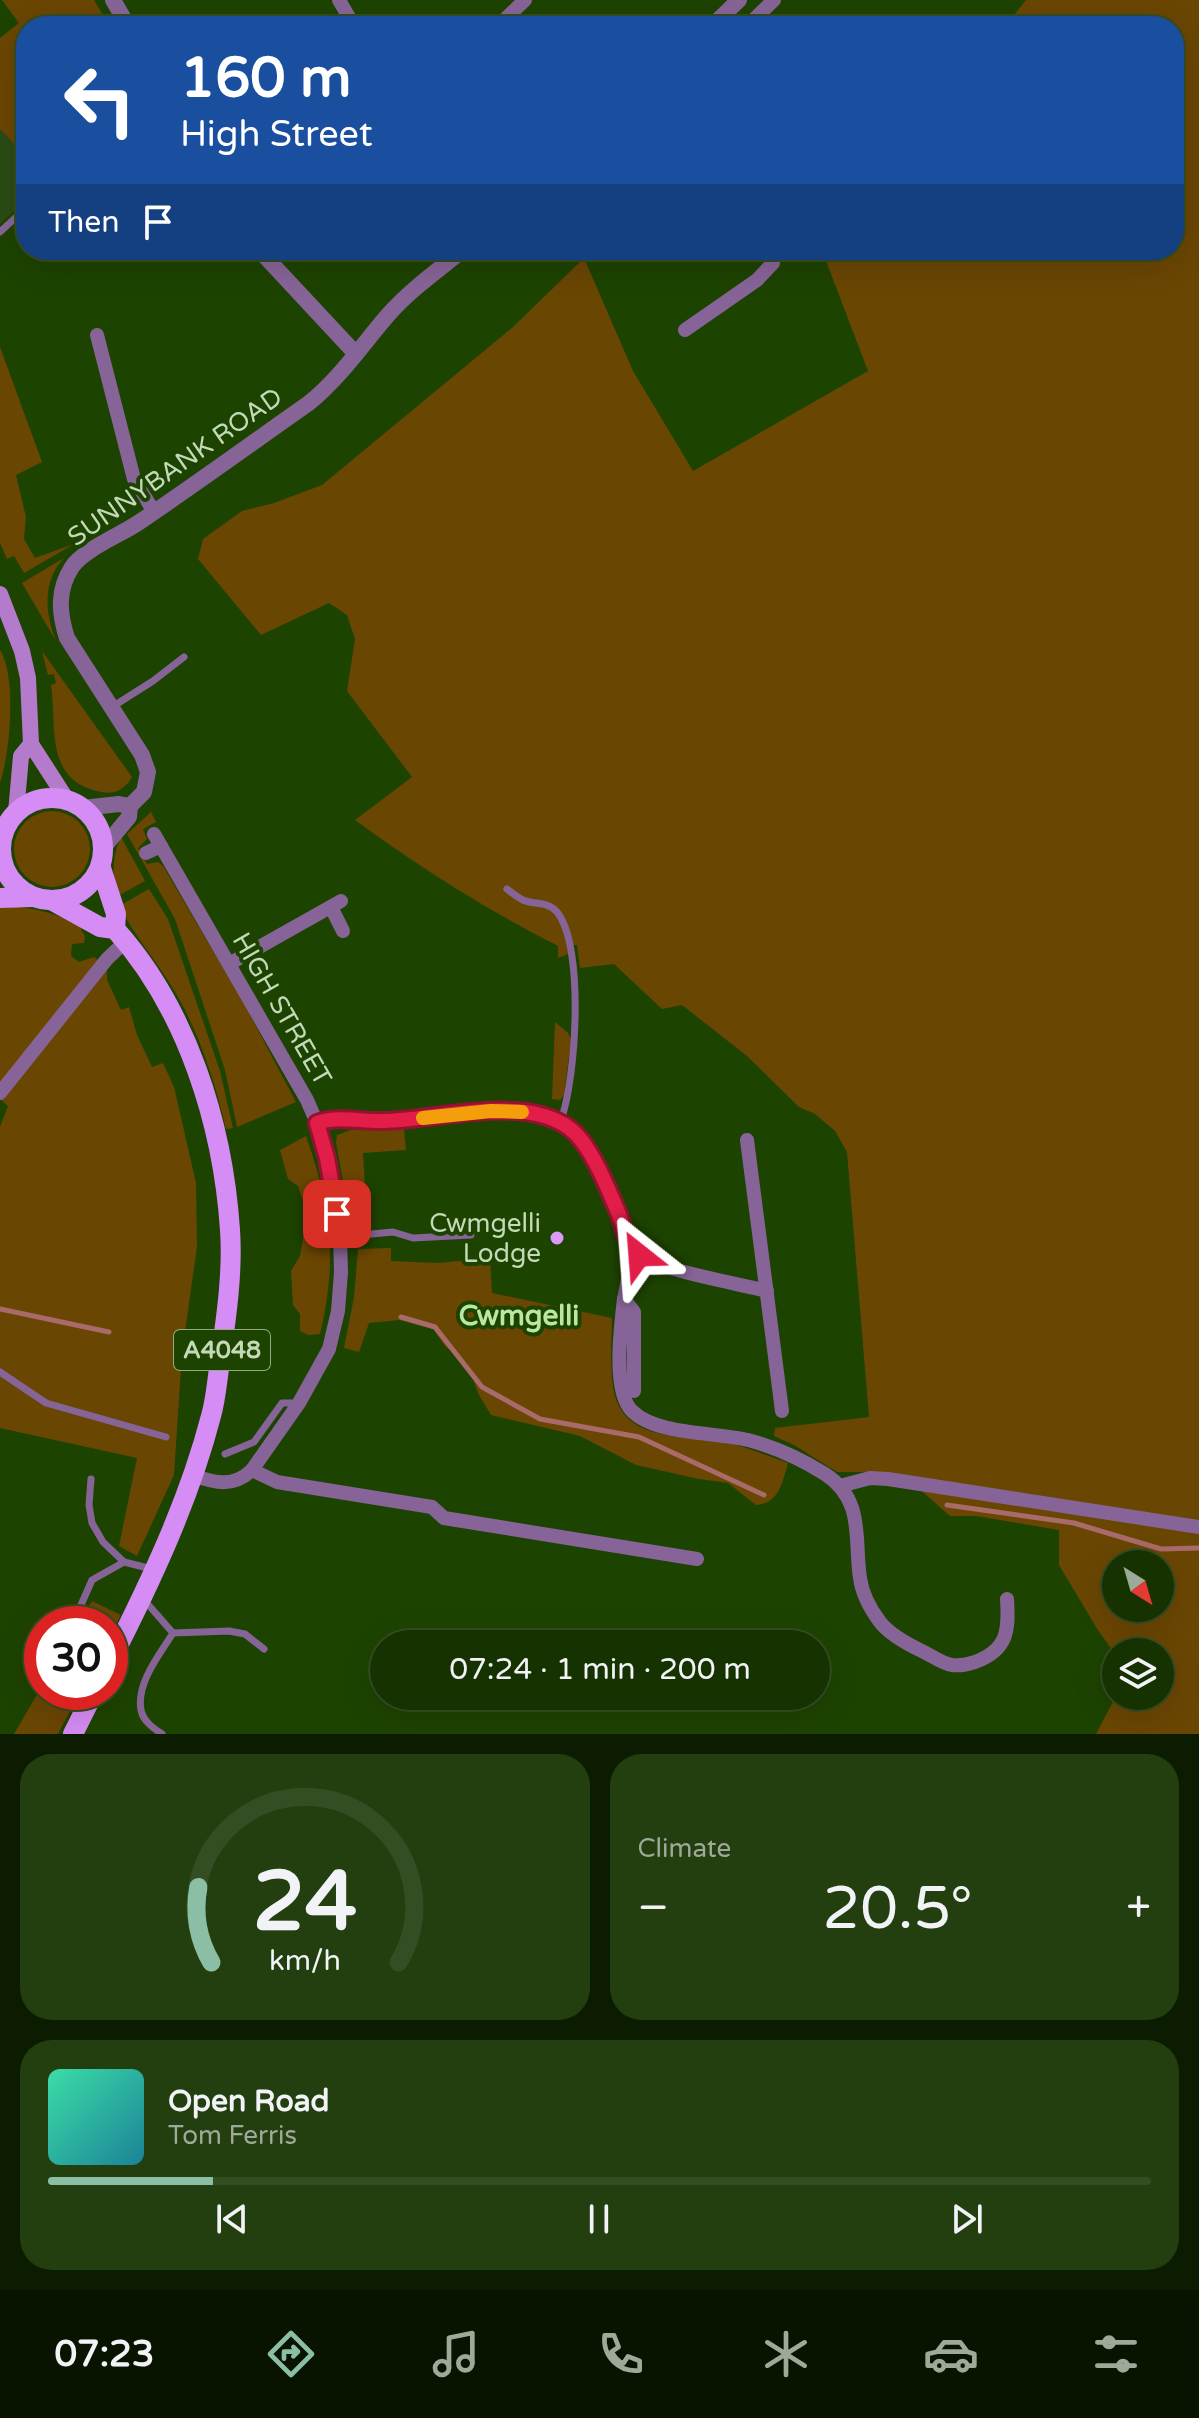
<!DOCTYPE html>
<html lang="en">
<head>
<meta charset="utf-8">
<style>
	:root { --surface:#163200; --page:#233e0f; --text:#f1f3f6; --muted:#9eaa99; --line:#354d22; --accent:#8abfa5 }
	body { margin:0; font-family:"Varela Round",sans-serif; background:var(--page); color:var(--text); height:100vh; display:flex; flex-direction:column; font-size:30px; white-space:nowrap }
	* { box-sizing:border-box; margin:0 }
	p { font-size:26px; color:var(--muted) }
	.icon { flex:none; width:44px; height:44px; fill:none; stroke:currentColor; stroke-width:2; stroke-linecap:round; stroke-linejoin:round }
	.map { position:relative; height:1734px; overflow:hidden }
	.side { display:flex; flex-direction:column; gap:20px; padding:20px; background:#0c1c00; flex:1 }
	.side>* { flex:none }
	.hud { position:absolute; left:16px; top:16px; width:1168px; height:244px; border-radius:32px; box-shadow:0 8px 32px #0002,0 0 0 2px var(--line); background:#1a4fa0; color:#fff; overflow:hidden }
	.needle { width:52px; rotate:143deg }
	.controls { position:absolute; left:1102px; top:1550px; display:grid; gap:16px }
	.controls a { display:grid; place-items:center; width:72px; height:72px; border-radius:50%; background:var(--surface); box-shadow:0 8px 32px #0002,0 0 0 2px var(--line); font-size:40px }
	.speed { position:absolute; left:24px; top:1606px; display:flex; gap:16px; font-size:40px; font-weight:700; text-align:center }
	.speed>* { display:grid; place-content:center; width:104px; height:104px; border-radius:50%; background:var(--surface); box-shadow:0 8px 32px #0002,0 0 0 2px var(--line); line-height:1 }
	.speed .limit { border:12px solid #d22; background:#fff; color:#111 }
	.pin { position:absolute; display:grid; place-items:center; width:68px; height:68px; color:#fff; margin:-34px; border-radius:16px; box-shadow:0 4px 12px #0006 }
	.me { position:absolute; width:88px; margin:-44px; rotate:332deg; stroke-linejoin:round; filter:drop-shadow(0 0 6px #0008) }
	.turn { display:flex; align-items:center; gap:28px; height:168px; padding:0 32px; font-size:36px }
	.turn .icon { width:104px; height:104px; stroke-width:2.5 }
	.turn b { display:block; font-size:56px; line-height:68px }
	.then { display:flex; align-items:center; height:76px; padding:0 32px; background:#0003; gap:16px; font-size:30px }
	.big { font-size:60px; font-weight:600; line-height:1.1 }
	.side .tile { flex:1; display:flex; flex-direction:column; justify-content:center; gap:12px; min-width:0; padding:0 28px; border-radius:32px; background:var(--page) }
	.side .dial { align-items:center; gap:0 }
	.dial svg { height:208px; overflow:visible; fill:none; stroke:var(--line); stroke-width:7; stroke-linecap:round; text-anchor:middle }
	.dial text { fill:var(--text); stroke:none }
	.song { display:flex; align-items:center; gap:24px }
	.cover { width:96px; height:96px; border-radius:12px; background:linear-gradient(135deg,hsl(160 70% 55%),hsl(190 70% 35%)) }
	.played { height:8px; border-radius:4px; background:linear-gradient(90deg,var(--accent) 15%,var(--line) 15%) }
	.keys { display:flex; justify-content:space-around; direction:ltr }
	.heat { display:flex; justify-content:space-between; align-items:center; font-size:44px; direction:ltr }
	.side .tiles { flex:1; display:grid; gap:20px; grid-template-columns:1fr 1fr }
	.tile:last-child { grid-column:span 2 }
	.trip { position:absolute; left:370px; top:1630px; width:460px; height:80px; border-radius:40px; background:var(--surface); box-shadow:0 8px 32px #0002,0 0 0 2px var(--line); font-weight:600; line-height:80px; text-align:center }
	.dock { display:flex; height:128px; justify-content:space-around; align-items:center; background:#091400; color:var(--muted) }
	.dock .icon { width:56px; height:56px }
	.dock .active { color:var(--accent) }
	.dock b { font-size:36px; color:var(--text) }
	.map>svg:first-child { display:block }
</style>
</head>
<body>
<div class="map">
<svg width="1199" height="1734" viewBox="0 0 1199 1734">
	<rect width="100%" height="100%" fill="#1d4300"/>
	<path fill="#2a4b15" d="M0,129L26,156V200L0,224Z"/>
	<g fill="#6a4603" fill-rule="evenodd">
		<path d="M2,0H94L109,26H26V156L0,129V38L19,23Z"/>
		<path d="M1026,0H1199V1734H1096L1116,1696H1160V1652H1116V1656L1096,1627L1059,1565V1530L976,1516H950L907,1478L872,1472H837L794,1445L774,1436L775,1428L869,1417L847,1152L835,1131L815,1114L799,1107L747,1056L682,1005L662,1009L614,964L580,968L577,945H567L568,954L558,958V946C487,910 419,867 355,820L412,777L347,691L355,639L347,615L329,603L261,635L198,559L203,539L242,511L274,503L322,485L513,327L584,258L633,371L693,471L868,371L823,253L830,250H1174V26H1005ZM1116,1564H1160V1608H1116Z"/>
		<path d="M0,347L42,462L16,475L26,517L24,539L35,558L74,544L24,573L14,556L7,559L0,543Z"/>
		<path d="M64,558C42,581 45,613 56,641L22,583Z"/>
		<path d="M0,650C17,677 10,753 0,783Z"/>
		<path d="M42,651L132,777C125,789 115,795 101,792C44,781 57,727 51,685L56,683L54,674L48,675Z"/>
		<circle cx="52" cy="849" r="38"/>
		<path d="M151,812L156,822L143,829L147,839L138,848L147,864L158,862L163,866L243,1002L296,1102L237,1127L225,1070L175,919L127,834Z"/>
		<path d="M121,837L145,881L116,897C113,875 111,858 121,837Z"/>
		<path d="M149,889L168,919L220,1071L233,1128L226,1129C215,1081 199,1032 174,990C156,961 135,936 119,906Z"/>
		<path d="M0,906C33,907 52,912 82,926L81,930L85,936L84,943L72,944L71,956L79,962L94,957L107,968V980L121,1010L129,1007L137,1035L152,1067L163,1063L174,1087L196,1183L197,1247L182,1353L174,1475L137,1556L119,1546L137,1458L0,1428V1127L8,1106L0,1099Z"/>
		<path d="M555,1022L568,1033L571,1040L564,1095L560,1100L552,1099Z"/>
		<path d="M404,1129L406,1150L363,1153L366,1203L347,1205L336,1142L337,1135L351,1130Z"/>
		<path d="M306,1136C331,1208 338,1258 320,1334L308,1335L300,1331V1314L293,1305L291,1271L300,1256L307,1215L298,1186L288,1179L280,1150Z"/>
		<path d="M391,1248V1261L438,1263L490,1258L492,1293L612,1318C612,1342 608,1382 618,1404C635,1444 701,1435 736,1445C754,1450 771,1457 788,1463C782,1484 779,1503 756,1505L728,1483L699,1479L636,1465L580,1436L491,1415L479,1395L467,1364L445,1346L433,1329L399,1320L369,1323L359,1352L344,1348L354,1297L358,1249Z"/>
		<path d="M92,1601L121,1615L110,1636V1624H78Z"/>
		<path d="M42,1686V1692H80L58,1734H14Z"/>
	</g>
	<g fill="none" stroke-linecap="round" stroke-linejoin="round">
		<g stroke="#a96a6a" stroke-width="5">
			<path d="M0,1309L109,1332"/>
			<path d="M401,1317L435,1327L482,1387L540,1419L639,1437L764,1495"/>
			<path d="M947,1505L1074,1523L1161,1549L1199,1548"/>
		</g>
		<g stroke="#876497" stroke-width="7">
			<path d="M0,232L26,208"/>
			<path d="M112,707L153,681L184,657"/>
			<path d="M507,889C512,893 517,897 523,900C534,905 548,901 557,912C585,947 576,1079 561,1120"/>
			<path d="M340,1237L393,1232L413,1238L471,1235"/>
			<path d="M0,1372L46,1403L166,1437"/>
			<path d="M225,1454L254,1442L282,1403H297"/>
			<path d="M91,1479L89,1505L92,1523L103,1542L124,1562L152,1569"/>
			<path d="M145,1601L173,1633C160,1654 136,1683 141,1710C143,1721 153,1728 162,1734"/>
			<path d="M81,1605L92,1580L124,1562"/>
			<path d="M173,1633L229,1631L245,1634L264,1649"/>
		</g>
		<g stroke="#876497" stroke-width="14">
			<path d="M339,0L354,26"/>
			<path d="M498,26L525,0"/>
			<path d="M747,26L774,0"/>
			<path d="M685,330L757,280L773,263L771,250"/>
			<path d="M97,335L134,479L154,512"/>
			<path d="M154,834L307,1100L317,1123L333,1190L340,1237L341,1272L338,1311L329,1349L299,1403L252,1470C233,1488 215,1483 192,1475"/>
			<path d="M146,853L161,846"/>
			<path d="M331,907L343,931"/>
			<path d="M229,964L341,901"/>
			<path d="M0,1093L107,959L126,941"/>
			<path d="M317,1123C337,1116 361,1122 383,1121C432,1120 537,1094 574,1130C593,1149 610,1192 619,1217C623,1227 625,1242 633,1251C648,1268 740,1284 767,1291"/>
			<path d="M747,1140L782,1411"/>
			<path d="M624,1299C621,1325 612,1391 632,1411C656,1435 715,1432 748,1440C775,1447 801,1459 825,1474C865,1500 854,1539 860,1578C862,1593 871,1610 880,1622C890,1635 909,1645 924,1652C932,1656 943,1664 952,1665C959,1666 969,1664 975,1662C1008,1650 1009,1630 1007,1599"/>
			<path d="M634,1391V1312L624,1299L628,1279L639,1255"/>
			<path d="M252,1470L277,1482L432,1507L444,1518L697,1559"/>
			<path d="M840,1486L870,1478L888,1479L1199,1527"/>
		</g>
		<g stroke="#876497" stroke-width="16">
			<path d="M113,0L128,26"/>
			<path d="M712,26L739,0"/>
			<path d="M259,250L356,354"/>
			<path d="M83,808L119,804L130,806"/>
			<path d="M104,847L129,817L130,806L144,792L148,772L142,755L67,638C59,613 57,590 72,567C83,550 120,535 138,523C196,484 252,443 309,403C340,378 362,345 388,315C410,290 437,271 463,250"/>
		</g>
		<g stroke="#b47bcc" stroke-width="16">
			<path d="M0,594L22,651L28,678L31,744L67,800"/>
			<path d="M16,813L21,756L31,744"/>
		</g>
		<g stroke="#d58cf4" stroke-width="20">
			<circle cx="52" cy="849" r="51"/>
			<path d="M101,868L116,914L115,929"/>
			<path d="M0,898L33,897"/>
			<path d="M53,901L100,927L115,929C187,1009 223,1124 230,1230C233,1273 226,1319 220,1362C217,1380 216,1399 211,1416C189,1501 150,1583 110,1662"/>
			<path d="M73,1734L94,1692"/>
		</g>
	</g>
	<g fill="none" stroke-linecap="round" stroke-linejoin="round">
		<defs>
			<path id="route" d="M337,1214L327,1158L317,1123C337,1115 362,1122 384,1121C440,1120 543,1088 582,1141C597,1161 608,1189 618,1212C624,1227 626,1245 639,1255"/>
		</defs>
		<use href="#route" stroke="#92132f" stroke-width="20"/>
		<use href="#route" stroke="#e11d48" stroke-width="14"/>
		<path stroke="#f59e0b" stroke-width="14" d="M423,1118L491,1111L522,1112"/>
	</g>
	<circle fill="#da9af6" stroke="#1d4300" stroke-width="3" cx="557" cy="1238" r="8"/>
	<g text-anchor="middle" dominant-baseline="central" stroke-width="8" stroke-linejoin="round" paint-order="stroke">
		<rect fill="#1d4300" stroke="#91ac81" stroke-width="2" x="174" y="1330" width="96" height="40" rx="6"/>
		<g font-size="24" font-weight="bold" fill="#c3d9b8">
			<text x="222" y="1350">A4048</text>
		</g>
		<g font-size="26" fill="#c3d9b8" stroke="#1d4300">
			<text transform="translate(175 467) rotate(-35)">SUNNYBANK ROAD</text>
			<text transform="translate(282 1009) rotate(60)">HIGH STREET</text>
		</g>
		<g font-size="26" fill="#c3d9b8" stroke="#1d4300" text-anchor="end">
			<text x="541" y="1223">Cwmgelli<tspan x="541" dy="30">Lodge</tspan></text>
		</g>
		<g font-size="28" font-weight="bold" fill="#bae7a2" stroke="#1d4300">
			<text x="519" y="1316">Cwmgelli</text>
		</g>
	</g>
</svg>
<div class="controls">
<a><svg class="needle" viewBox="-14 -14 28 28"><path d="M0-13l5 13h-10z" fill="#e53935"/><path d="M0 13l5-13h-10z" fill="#9eaa99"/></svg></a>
<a><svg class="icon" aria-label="layers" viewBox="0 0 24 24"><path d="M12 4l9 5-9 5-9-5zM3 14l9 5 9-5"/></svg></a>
</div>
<div class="speed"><div class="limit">30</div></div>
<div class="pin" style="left:337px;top:1214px;background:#d93025"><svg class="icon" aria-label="arrive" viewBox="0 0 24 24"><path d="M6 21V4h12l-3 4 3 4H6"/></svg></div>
<svg class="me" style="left:639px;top:1255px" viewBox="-20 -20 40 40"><path d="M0-17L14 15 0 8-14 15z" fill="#e11d48" stroke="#fff" stroke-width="4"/></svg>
<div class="trip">07:24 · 1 min · 200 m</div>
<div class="hud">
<div class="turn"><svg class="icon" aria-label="left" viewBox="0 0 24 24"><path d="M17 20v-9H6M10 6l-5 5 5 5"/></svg><div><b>160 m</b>High Street</div></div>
<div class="then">Then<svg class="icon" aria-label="arrive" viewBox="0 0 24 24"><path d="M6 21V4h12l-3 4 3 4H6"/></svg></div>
</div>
</div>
<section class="side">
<div class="tiles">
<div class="tile dial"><svg viewBox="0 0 100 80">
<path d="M14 69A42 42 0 1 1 86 69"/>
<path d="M14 69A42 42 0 0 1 9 40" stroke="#8abfa5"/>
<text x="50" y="56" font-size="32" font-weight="700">24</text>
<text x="50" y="72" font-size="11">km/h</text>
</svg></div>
<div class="tile"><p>Climate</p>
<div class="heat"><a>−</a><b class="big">20.5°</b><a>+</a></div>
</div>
<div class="tile">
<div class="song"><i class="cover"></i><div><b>Open Road</b><p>Tom Ferris</p></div></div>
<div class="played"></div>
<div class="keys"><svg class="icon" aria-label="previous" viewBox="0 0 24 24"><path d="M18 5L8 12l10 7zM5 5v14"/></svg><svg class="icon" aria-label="pause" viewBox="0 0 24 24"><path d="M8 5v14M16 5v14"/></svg><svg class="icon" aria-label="next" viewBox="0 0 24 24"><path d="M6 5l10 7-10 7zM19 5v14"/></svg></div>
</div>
</div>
</section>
<nav class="dock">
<b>07:23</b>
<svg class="icon active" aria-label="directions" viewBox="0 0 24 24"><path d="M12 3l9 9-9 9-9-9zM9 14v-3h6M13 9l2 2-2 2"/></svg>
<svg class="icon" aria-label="music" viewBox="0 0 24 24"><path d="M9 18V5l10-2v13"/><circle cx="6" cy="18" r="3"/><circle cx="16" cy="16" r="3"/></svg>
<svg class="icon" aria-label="phone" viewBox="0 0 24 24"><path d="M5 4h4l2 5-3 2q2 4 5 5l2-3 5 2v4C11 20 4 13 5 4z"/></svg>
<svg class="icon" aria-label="climate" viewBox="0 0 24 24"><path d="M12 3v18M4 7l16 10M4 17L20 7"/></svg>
<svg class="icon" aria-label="car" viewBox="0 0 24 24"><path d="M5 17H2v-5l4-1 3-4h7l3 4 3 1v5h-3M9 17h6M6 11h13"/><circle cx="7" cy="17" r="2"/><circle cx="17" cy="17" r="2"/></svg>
<svg class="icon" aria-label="filters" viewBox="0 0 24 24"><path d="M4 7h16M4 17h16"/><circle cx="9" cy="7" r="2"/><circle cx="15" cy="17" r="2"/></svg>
</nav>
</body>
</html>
